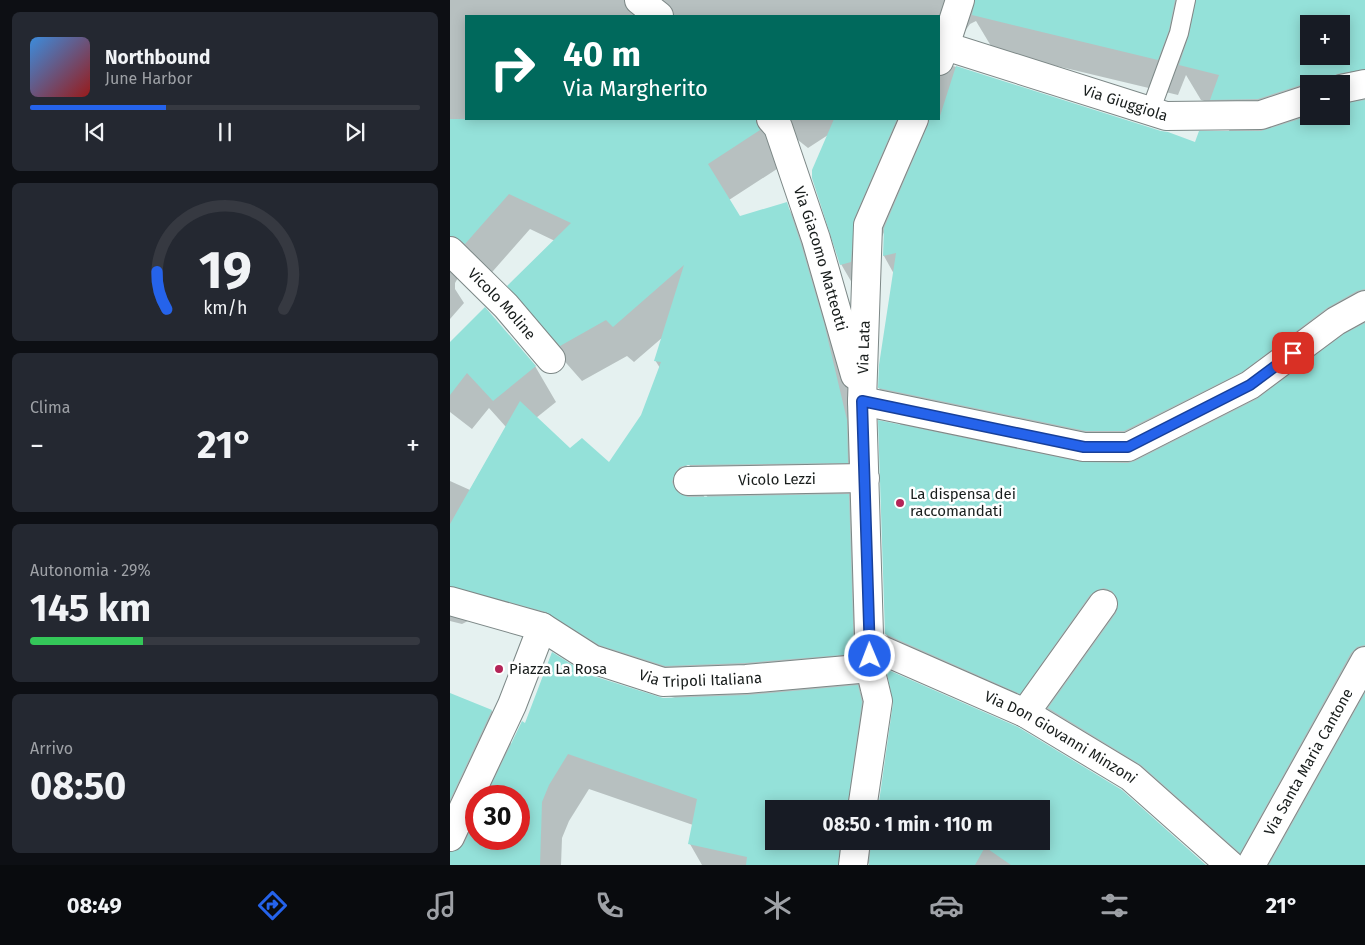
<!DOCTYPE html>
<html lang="it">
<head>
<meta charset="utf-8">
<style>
	:root { --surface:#171b24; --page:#242831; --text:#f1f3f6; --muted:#9ea1a6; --line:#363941; --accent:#2563eb }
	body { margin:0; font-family:"Fira Sans",sans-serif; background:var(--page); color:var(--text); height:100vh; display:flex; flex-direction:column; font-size:19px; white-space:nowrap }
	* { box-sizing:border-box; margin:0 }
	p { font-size:16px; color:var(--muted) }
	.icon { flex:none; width:28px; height:28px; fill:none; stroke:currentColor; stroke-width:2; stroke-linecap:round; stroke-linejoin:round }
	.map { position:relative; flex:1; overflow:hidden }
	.side { display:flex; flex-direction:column; gap:12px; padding:12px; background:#0d0f14; width:450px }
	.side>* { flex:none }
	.hud { position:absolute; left:15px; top:15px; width:475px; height:105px; border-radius:0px; box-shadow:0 2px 12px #0003; background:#00695c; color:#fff; overflow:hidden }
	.fabs { position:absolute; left:850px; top:15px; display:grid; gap:10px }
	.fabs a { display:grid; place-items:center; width:50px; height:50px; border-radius:0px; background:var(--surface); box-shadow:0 2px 12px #0003; font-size:25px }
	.speed { position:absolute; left:15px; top:785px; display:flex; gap:10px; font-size:25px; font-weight:700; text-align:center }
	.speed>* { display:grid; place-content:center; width:65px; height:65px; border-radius:50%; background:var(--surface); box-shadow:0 2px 12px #0003; line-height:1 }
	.speed .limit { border:8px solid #d22; background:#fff; color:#111 }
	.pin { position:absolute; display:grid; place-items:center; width:42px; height:42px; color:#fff; margin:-21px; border-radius:10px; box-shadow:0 2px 8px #0006 }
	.me { position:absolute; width:55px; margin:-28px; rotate:359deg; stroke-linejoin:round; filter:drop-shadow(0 0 4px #0008) }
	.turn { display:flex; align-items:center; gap:18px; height:105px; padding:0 15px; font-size:22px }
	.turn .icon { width:65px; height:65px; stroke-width:2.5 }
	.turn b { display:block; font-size:35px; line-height:42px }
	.big { font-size:38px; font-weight:700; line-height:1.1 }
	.side .tile { flex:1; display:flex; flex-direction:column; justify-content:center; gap:8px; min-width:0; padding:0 18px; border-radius:8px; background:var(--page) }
	.side .dial { align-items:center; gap:0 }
	.dial svg { height:130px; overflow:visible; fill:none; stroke:var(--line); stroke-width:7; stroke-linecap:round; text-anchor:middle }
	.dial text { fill:var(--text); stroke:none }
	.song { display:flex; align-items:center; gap:15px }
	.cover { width:60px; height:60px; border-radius:8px; background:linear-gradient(135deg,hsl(210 70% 55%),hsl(0 70% 35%)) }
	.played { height:5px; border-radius:2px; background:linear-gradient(90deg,var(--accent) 35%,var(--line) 35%) }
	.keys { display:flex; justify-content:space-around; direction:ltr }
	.heat { display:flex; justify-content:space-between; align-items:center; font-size:28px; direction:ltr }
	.charge { height:8px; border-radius:4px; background:linear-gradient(90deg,#34c759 29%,var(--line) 0) }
	.trip { position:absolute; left:315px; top:800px; width:285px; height:50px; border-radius:0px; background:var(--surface); box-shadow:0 2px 12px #0003; font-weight:700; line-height:50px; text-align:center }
	.tabs { display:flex; height:80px; justify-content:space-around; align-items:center; background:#090b0e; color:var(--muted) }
	.tabs .icon { width:35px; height:35px }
	.tabs .selected { color:var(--accent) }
	.tabs b { font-size:22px; color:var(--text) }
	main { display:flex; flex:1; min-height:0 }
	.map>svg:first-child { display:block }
</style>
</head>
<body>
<main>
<section class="side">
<div class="tile">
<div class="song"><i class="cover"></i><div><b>Northbound</b><p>June Harbor</p></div></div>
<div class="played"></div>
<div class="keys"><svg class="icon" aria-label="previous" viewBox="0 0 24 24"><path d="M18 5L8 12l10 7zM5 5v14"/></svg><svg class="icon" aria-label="pause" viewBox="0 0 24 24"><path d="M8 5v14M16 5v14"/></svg><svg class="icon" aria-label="next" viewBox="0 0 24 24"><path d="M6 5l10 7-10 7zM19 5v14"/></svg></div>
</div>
<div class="tile dial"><svg viewBox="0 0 100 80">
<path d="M14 69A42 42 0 1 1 86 69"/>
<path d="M14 69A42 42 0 0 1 8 46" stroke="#2563eb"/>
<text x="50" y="56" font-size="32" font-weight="700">19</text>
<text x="50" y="72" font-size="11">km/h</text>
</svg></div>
<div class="tile"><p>Clima</p>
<div class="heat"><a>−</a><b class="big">21°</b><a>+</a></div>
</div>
<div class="tile"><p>Autonomia · 29%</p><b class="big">145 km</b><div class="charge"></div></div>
<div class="tile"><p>Arrivo</p><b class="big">08:50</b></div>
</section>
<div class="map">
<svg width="915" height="865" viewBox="0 0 915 865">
	<rect width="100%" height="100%" fill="#e5f1f0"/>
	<path fill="#0003" fill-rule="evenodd" d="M0,0H915V865H785L620,744L457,670L436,634L451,426L429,388L444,274L434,256L435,230L424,255L412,300L391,264L378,135L358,148L348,140L338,139L330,167L279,200L289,217L336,204L357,239L394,360L417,457L418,498L400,499L419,531L424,689L410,691L428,722L422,809H324V841H591V809L445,703L755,865H420V862L417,865H252L240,844L243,825L139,789L119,821L112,838L111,865H0V694L42,711L62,745L76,725L136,675L213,699L225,698L170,680L118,648L26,622L18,621L12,624L0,621V481L20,490L56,427L39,408L22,429L0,412V344L85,366L106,402L86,418L120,449L159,464L192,416L210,368L205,360L213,337L184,362L177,356L132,381L80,322L59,286L105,241L80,229L36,279L9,276L5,283V289L14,303L0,319ZM16,16H489V119H16ZM526,21L544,51L728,95L736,75L751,100L764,104L780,132L746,144L503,66L515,31L520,24ZM859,24H891V56H859ZM859,84H891V116H859ZM236,459L258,498H255L234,461ZM26,796H69V839H26Z"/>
	<g fill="#94e1d9" fill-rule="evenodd">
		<path d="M525,0H725L719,30L708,60L522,15Z"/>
		<path d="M746,0H915V69L887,74L880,78L876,84H854L808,99L760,100L769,75L729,65L739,35ZM859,24H891V56H859Z"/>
		<path d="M506,66L711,131L718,132L745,142L749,131H811L859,116H891V104L915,100V289L907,291L877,308L792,372L674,431H636L428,388L429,365L446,253L433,256L434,228L478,125L479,119H489Z"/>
		<path d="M0,119H306V122L310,130L258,164L290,216L337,202L351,244L374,323L397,420L398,463L238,465L230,467L225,473L222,482L225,489L230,494L238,497L399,494L404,654L295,663L215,666L149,645L96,612L0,586V524L70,401L120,448L132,438L159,462L191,415L211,362L204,361L234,265L163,327L156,320L110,346L57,286L121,223L59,194L15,244L4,236H0Z"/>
		<path d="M384,119H447L404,219L401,262L390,265L362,178V170Z"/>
		<path d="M35,307L86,366L43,401L17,373L0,395V342Z"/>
		<path d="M915,323V645L907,647L901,653L790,853L691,765L598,708L666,613L668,606L667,598L662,591L654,588L647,590L640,595L570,694L435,634L428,420L631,462L678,463L685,461L807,399L894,334Z"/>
		<path d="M102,652L137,674L213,698L297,695L408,685L412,702L397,809H324V841H390L388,865H296L297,857L238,844L247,799L118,754L99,785L92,802L90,865H0V852L8,850L14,844L26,818V839H69V796H36L72,721L75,723Z"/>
		<path d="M436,669L568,727L672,790L756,865H561L535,847L525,865H419L421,841H591V809H428L443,703Z"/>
		<path d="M0,693L42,710L0,800Z"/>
		<path d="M915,693V865H819Z"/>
	</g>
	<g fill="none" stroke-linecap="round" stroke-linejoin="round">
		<defs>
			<path id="lane" d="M700,112L729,33L736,0"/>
			<g id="street">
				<path d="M189,0L209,16"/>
				<path id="s1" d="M495,46L716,116L811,115L859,99"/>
				<path d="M489,61L495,46L510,0"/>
				<path d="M891,89L915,84"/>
				<path id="s2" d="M321,119L328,127L366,239L405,375"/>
				<path id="s3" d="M0,251L56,306L101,359"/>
				<path d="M412,401L634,447H678L800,385L886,321L915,305"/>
				<path id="s4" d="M238,481L415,478"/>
				<path d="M0,601L92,627L62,705L0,837"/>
				<path id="s5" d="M92,627L142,659L213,682L296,679L420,668"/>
				<path id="s6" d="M420,645L575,713L681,777L780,865"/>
				<path d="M575,713L653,604"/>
				<path id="s7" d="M412,809L428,701L420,668L412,401L418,225L464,119"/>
				<path d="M403,865L406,841"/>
				<path id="s8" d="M801,865L915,661"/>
			</g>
		</defs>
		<use href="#lane" stroke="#7d8887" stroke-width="20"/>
		<use href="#street" stroke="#7d8887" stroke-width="30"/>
		<use href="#lane" stroke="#fff" stroke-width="18"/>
		<use href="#street" stroke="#fff" stroke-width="28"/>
	</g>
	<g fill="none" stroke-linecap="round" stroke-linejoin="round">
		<defs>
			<path id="route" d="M420,656L412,401L634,447H678L800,385L843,353"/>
		</defs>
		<use href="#route" stroke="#184099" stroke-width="12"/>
		<use href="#route" stroke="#2563eb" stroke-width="9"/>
	</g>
	<g fill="#b42558" stroke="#fff" stroke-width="2">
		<circle cx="450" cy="503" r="5"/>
		<circle cx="49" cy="669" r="5"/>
	</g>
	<g text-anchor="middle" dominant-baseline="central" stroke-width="5" stroke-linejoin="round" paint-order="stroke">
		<g font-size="15" fill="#191e1d" stroke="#fff">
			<text stroke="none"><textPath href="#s1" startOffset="189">Via Giuggiola</textPath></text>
			<text stroke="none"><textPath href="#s2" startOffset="149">Via Giacomo Matteotti</textPath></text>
			<text stroke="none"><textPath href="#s3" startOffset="74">Vicolo Moline</textPath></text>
			<text stroke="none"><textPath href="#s7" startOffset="464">Via Lata</textPath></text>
			<text stroke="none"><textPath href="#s4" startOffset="89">Vicolo Lezzi</textPath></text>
			<text stroke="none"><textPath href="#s5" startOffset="171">Via Tripoli Italiana</textPath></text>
			<text stroke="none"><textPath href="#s6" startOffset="212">Via Don Giovanni Minzoni</textPath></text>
			<text stroke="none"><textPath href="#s8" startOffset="118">Via Santa Maria Cantone</textPath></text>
		</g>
		<g font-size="15" fill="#191e1d" stroke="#fff" text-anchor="start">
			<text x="460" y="494">La dispensa dei<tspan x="460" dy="17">raccomandati</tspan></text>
			<text x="59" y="669">Piazza La Rosa</text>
		</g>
	</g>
</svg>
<div class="fabs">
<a>+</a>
<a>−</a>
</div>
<div class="speed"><div class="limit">30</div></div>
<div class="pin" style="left:843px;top:353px;background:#d93025"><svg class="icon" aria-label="arrive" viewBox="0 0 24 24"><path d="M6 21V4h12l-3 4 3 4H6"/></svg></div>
<svg class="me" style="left:420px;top:656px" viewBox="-20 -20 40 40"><circle r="17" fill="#2563eb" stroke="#fff" stroke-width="3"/><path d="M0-11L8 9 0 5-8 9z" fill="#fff"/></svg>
<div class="trip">08:50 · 1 min · 110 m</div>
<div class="hud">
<div class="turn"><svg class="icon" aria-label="right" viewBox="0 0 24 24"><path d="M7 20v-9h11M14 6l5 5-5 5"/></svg><div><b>40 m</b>Via Margherito</div></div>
</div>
</div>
</main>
<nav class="tabs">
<b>08:49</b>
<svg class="icon selected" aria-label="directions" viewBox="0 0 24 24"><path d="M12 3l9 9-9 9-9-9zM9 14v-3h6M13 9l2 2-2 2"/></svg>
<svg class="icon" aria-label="music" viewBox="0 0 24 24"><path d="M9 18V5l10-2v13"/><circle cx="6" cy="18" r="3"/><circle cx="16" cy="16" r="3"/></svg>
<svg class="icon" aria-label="phone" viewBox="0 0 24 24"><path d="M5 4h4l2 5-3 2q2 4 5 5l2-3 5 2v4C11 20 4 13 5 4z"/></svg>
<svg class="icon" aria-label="climate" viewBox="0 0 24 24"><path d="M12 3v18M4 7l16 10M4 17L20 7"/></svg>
<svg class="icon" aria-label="car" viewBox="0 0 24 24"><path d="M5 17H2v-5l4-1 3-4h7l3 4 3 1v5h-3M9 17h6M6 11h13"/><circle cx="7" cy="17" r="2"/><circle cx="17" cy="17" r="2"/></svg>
<svg class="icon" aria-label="filters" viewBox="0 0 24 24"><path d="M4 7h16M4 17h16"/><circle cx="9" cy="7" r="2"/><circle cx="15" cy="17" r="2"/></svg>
<b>21°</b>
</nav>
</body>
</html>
